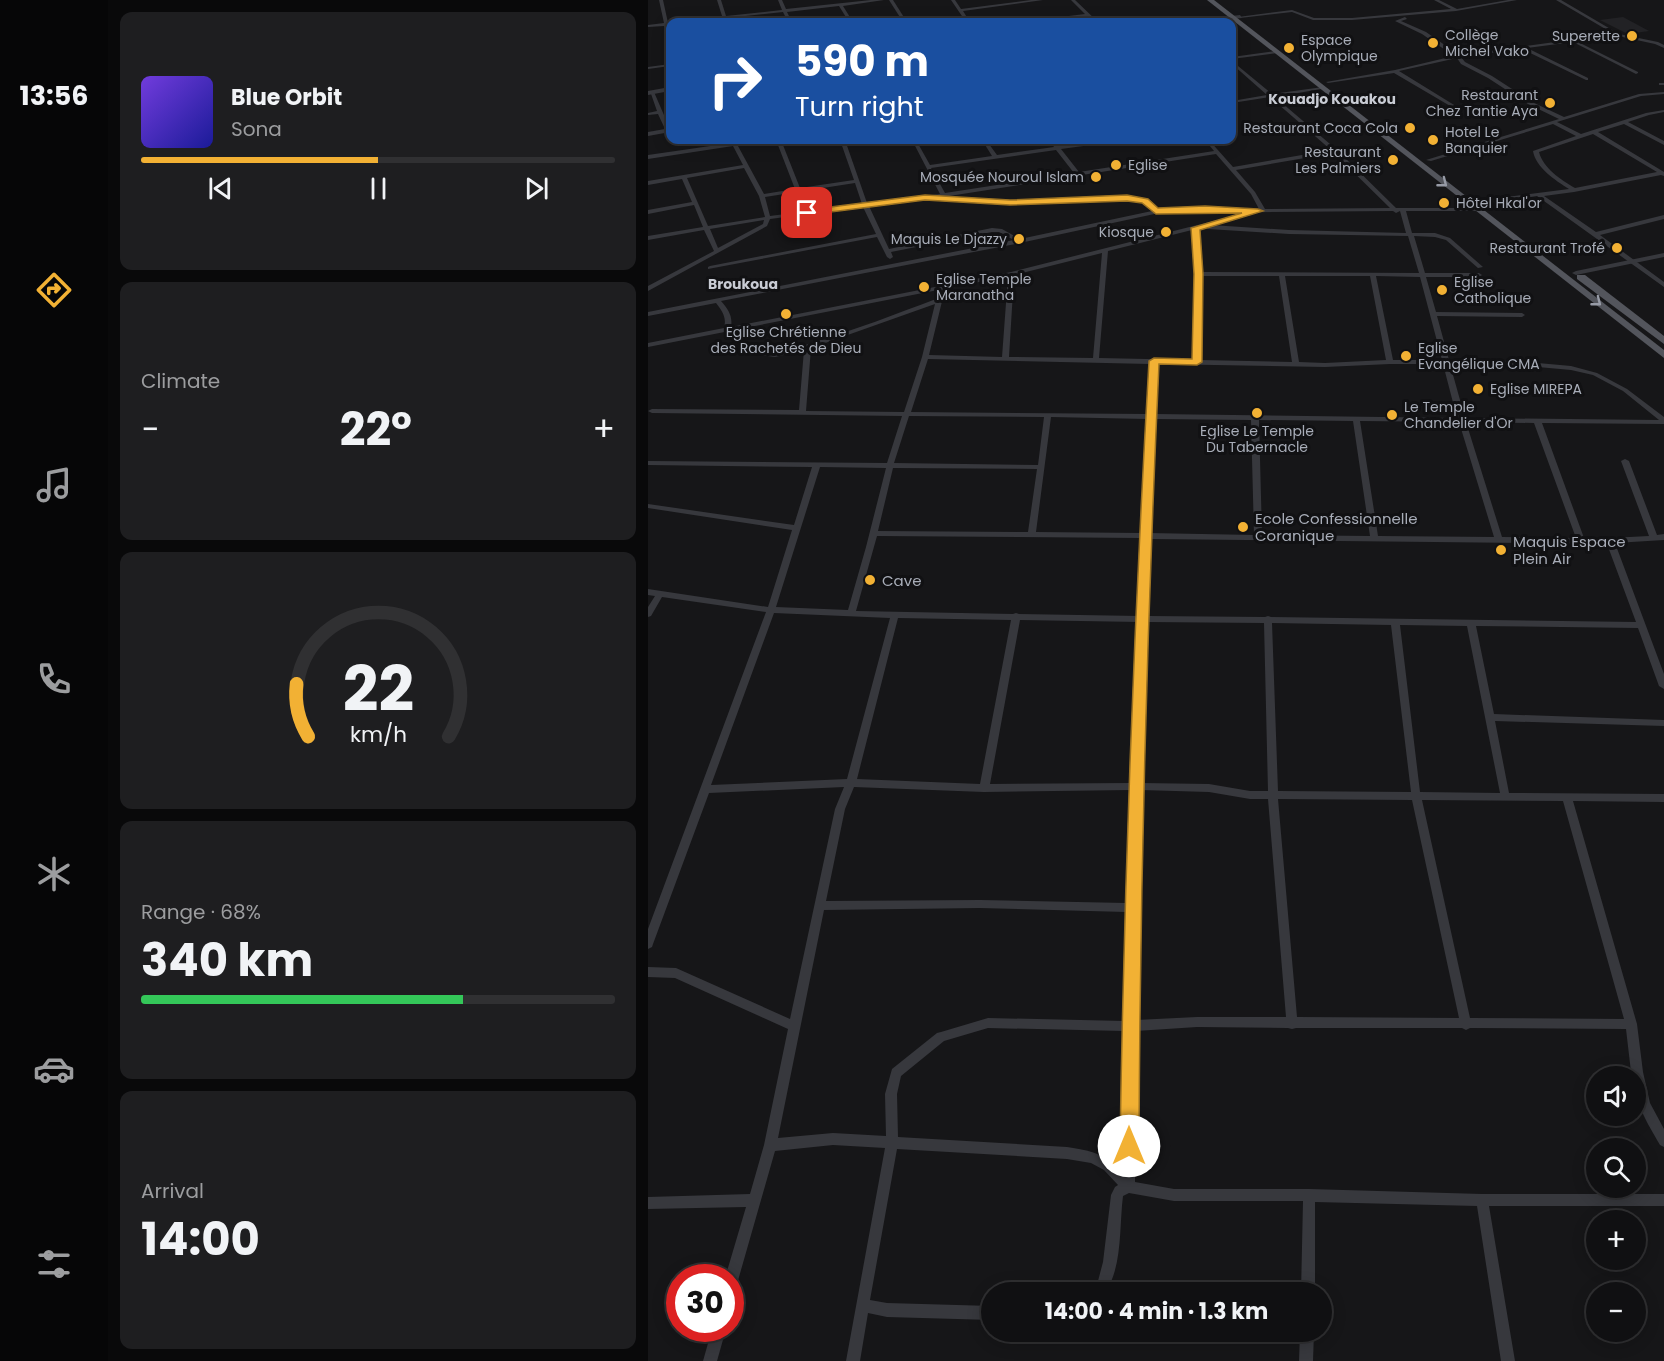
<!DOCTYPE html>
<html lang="en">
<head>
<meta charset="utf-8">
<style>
	:root { --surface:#101012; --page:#1e1e20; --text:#f1f3f6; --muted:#9c9d9f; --line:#303032; --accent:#f2b134 }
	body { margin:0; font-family:Poppins,sans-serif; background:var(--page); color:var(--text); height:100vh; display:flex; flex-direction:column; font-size:22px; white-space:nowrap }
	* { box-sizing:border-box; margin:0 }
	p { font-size:20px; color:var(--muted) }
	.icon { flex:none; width:33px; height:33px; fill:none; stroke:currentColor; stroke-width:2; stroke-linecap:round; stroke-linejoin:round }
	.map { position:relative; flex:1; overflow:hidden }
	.panel { display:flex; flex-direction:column; gap:12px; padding:12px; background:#09090a; width:540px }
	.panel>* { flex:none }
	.guide { position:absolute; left:18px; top:18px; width:570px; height:126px; border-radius:12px; box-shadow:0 3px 15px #0003,0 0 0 2px var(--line); background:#1a4fa0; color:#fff; overflow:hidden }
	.controls { position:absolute; left:938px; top:1066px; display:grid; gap:12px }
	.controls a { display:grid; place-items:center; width:60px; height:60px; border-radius:50%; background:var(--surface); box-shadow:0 3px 15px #0003,0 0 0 2px var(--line); font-size:30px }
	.speed { position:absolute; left:18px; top:1264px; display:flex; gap:12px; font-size:30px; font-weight:700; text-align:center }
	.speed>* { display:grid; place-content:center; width:78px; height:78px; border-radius:50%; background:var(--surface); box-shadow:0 3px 15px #0003,0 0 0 2px var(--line); line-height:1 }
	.speed .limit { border:9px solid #d22; background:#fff; color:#111 }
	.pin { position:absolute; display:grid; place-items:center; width:51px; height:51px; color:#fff; margin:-26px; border-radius:12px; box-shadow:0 3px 9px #0006 }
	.me { position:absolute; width:66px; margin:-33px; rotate:0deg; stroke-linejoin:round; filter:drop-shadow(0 0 4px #0008) }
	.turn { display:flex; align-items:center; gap:21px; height:126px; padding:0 30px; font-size:27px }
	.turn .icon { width:78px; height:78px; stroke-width:2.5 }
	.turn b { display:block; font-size:42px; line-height:51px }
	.big { font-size:45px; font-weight:700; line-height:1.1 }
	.panel .widget { flex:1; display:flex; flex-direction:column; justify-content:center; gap:9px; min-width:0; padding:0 21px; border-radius:12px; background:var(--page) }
	.panel .dial { align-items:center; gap:0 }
	.dial svg { height:156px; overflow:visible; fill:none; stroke:var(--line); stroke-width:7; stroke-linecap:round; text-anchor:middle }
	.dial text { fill:var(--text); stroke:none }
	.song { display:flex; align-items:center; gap:18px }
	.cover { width:72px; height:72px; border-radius:9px; background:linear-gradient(135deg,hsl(260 70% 55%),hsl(240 70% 35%)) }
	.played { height:6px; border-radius:3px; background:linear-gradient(90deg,var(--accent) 50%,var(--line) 50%) }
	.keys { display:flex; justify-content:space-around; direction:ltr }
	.heat { display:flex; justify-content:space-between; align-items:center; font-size:33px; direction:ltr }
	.charge { height:9px; border-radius:4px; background:linear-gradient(90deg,#34c759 68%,var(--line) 0) }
	.trip { position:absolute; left:333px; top:1282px; width:351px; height:60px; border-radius:30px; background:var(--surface); box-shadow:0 3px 15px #0003,0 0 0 2px var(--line); font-weight:700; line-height:60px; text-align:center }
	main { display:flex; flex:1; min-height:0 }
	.dock { display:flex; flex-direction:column; width:108px; justify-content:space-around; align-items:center; background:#060607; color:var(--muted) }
	.dock .icon { width:42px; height:42px }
	.dock .on { color:var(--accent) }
	.dock b { font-size:27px; color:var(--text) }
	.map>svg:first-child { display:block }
</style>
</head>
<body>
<main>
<nav class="dock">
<b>13:56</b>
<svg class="icon on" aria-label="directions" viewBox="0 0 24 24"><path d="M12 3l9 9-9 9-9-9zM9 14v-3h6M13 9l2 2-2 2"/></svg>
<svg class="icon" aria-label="music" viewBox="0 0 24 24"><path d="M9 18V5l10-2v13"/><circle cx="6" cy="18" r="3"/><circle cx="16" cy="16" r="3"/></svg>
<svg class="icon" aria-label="phone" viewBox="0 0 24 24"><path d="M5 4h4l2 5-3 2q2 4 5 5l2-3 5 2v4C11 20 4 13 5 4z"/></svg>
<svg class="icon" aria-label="climate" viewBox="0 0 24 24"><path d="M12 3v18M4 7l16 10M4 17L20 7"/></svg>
<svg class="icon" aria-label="car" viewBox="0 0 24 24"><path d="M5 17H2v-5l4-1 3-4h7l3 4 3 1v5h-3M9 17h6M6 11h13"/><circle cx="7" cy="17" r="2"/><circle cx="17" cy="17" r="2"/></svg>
<svg class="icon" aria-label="filters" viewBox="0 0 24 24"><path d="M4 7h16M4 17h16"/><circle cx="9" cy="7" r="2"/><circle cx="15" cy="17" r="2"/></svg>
</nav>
<section class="panel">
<div class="widget">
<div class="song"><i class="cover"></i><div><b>Blue Orbit</b><p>Sona</p></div></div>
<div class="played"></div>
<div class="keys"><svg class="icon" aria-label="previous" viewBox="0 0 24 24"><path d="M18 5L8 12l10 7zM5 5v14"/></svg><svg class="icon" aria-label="pause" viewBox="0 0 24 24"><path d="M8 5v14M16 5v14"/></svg><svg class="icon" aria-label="next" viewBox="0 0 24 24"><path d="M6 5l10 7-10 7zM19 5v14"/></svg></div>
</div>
<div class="widget"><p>Climate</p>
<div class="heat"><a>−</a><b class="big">22°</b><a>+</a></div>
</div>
<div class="widget dial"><svg viewBox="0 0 100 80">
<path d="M14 69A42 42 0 1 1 86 69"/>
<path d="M14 69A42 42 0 0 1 8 42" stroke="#f2b134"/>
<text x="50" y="56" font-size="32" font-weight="700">22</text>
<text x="50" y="72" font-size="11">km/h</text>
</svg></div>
<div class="widget"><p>Range · 68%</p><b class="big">340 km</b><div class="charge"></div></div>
<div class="widget"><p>Arrival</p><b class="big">14:00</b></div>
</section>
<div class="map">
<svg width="1016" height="1361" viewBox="0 0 1016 1361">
	<rect width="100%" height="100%" fill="#161618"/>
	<path fill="#222225" d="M975,17L1001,31L980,34L952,20Z"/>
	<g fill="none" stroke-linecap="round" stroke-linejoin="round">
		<g fill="#37383d" fill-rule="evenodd">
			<path d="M11,0H15L20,23H22V25H20L22,44L20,43L16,26L0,27V25L16,23Z"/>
			<path d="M69,0H73L78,16L134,10L130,0H134L138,9L223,0H236L195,6L205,22H201L191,6L139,12L144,22H140L135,12L79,18L80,22H76L75,19L42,22H33L74,16Z"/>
			<path d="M241,0H245L259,22H255Z"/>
			<path d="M303,0H307L313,9L383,0H395L315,11L322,22H318Z"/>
			<path d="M423,0H427L450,22H446L439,16L381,22H372L437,14Z"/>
			<path d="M786,0H791L809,9L860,0H869L808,11L704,20H665L644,12L592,18L590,17L644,10L666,18H704L803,9Z"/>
			<path d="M908,0H913L971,34L1010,42L1016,45V48L1007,44L970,36L930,42L990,72V73L988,74L925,42L879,48L940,78V80H938L874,49L813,57L817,62L844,76L884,102L916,117L991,94L1016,92V94L993,96L909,122L933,134L998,113L1016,110V112L1001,115L980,122L1016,141V145L976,124L950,132L1016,172V176L1013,175L926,192L896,196L948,232L1016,215V219L952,235L1016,282V287L889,196L835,204L832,202L835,200L921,189C907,180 888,168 885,151L928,136L905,124L783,161L778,160L911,119L880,104L840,78L813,64L809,58L751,71L811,108V109L809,110L746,73L680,83L678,82L747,70L806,56L774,34L747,21L757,17L759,19L753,21L778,32L811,55L966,34ZM945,134L1009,172L927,188C913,180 895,168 891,152Z"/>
			<path d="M628,51L630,53L584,59V57Z"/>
			<path d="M584,61L624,94L675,87V88L673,89L627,97L689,150L748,208H830L831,209L828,211H758L764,233H787L802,238L835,267L830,268L798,240L787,237L766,236L777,273H831L834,275L831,277H778L788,312L874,313L877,315L874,317L789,316L801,360L869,361L923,366L949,373L979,389L1016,417V424L894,423L936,538H962L1001,536L973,461L977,459L981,461L1009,535L1016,534V540L967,543L1016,674V689L1011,686L990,628L828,626L846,714L1016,720V726L847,721L861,793L1016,794V802L925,801L989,1024L995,1072L1002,1103L1016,1129V1147L1012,1145C999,1122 987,1105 987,1077H984L983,1072L978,1029L822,1028L818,1030L814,1028H648L644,1029L640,1028L549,1027L488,1031L487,1182L526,1189H661L834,1194H1016V1206H841L867,1361H853L829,1206L667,1202V1293H653L655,1201H526L481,1193L475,1196C471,1227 475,1266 457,1293H442L450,1281L455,1262L463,1195L467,1187L470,1185L456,1170L443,1163L419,1159L249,1149L222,1300L239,1303L344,1306V1320L239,1317L220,1313L212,1361H198L237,1148L185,1145L127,1151L89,1284L87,1289L82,1290V1278H77L98,1207L0,1209V1197L102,1194L116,1145L140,1029L27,978L0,977V967L28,968L142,1019L187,809L196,787L61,793L5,944L4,947L0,949V929L118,612L14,597L3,616L0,617V607L7,596L0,595V589L120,607L144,530L0,508V504L146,525L164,467L0,465V461L239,463L254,416L4,413L0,411L4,409L151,410L156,350L127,357L113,355L96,346V344C106,343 114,353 126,353C139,353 154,346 166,342C207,330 248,314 288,299L290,290L0,347V343L76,328C79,317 74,311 68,303L0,316V312L366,240L351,232H344L243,252L245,257L242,259L239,257L229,237L60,269V267L62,266L228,234L215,207L122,219L119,226L0,291V286L66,251L56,230L0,240V236L55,227L46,205L0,214V210L44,202L34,179L0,185V181L95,165L85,146L0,159V155L83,143L82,140H86L88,143L120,140L118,142L90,146L116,194L147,189L128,140H133L152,188L206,180L192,140H197L219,203L292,194L264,140H268L282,165L344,156L334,140H338L349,155L406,147L401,140H405L411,146L458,140H467L465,142L413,149L431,172L566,151L557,140H561L585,167L683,150L622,97L584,103V101L619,95L584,64ZM408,150L426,173L297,193L283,168ZM686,153L742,208L617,209L607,192L588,170ZM568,154L603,194L611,209L510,210L499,200L487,196L362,201L299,196L296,198L297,199L362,205L487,200L495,202L504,211L372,239L354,229L344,228L241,249L221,206L295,197L429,176L431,177L434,175ZM96,168L111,196L117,217L60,226L39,178ZM207,183L214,204L122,216L117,197ZM745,211L748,213L752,211L758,233L641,230L563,225L603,215V213L601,212L363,272L83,327C85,316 80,309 73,301L372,243L511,213ZM116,220L115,224L70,248L62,229ZM557,227L560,229L641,234L760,236L771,273L553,272L550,229ZM544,230L547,274L546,360L451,358L460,251ZM454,253L445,358L361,357L366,275ZM360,276L354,357L281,355L297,289ZM553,276H631L644,362L552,360ZM637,276H722L738,360L677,363L651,362ZM728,276L772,277L794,360H745ZM287,304L274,357L256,412L158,411L163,348ZM280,359L502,364L500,414L263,412ZM509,364L677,367L742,364H795L809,418L507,414ZM802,364L869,365L923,370L945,375L975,391L1011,420L817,418ZM261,416L396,417L390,465L246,463ZM403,417L499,419L493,533L388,532ZM507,419L603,420L606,535L501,533ZM611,420L705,421L722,536L614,535ZM712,421L811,422L846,537L730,536ZM818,422L886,423L928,538L854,537ZM172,467L238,468L218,547L200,610L128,607ZM245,468L389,469L380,532L230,531ZM229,536L493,538L492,616L371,614L368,613L365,614L208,611ZM501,539L959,544L988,622L623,617L620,616L617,617L500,616ZM126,613L242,618L199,779L63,785ZM250,618L363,620L332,784L209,779ZM372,620L492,622L484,783L342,784ZM500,622L616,623L620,791H602L561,784L493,783ZM624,623L743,625L763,792L630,791ZM752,625L819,626L852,793L772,792ZM206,787L336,792L483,790L478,903L332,900L178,901L197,809ZM493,790L561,792L602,799H620L638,1017H549L488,1020V908ZM630,799L764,800L811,1018L649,1017ZM774,800L915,801L976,1019L822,1018ZM332,908L478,912L476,1021L340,1018L293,1032L289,1033L244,1069L237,1094L238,1136L185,1133L130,1138L176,910ZM340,1028L476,1031L475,1172C455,1153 445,1151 419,1147L250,1137L249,1094L253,1076L296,1041Z"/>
			<path d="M22,64V66L0,69V67Z"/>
			<rect x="1011" y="83" width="5" height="2"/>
			<path d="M2,91L6,92L22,129V132L0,136V132L17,129L10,114L0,115V113L9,111Z"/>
			<path d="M64,1329H78L69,1361H55Z"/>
			<path d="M652,1332H666L665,1361H651Z"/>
		</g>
		<g fill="#37383d" fill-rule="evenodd">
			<path d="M592,15L594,18L547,22H530Z"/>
			<path d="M22,87V91L0,95V91Z"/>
			<path d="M1016,253V257L928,275L924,273L928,271Z"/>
		</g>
		<g fill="#53555c" fill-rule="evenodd">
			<path d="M559,0H566L1016,350V358Z"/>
			<path d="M929,275H937L1016,336V344L929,279Z"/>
		</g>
	</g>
	<defs><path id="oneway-chevron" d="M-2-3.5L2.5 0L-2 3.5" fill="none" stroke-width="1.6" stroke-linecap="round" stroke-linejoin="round" transform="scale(1.5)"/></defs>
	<g stroke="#979ba6">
		<use href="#oneway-chevron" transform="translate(795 183) rotate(38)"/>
		<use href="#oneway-chevron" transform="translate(949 302) rotate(38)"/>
	</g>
	<path fill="#f2b134" stroke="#9d7322" stroke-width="1.5" d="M277,195L362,200L479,195L500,199L510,208L557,206L610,209L615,211L552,230L555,274L554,362L549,365L511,364C499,625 492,885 491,1146L488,1152L481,1155L475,1152L472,1146C476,884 486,622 501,361L506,358L544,359L546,274L543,228L594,213L508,214L494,203L479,201L362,205L277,200L159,215L155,213L159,210Z"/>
	<g fill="#f2b134" stroke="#111113" stroke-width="2">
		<circle cx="984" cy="36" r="6"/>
		<circle cx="785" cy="43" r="6"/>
		<circle cx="641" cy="48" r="6"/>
		<circle cx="902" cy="103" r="6"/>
		<circle cx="762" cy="128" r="6"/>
		<circle cx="785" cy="140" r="6"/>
		<circle cx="745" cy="160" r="6"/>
		<circle cx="468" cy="165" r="6"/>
		<circle cx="448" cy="177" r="6"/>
		<circle cx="796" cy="203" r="6"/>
		<circle cx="518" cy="232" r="6"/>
		<circle cx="371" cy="239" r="6"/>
		<circle cx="969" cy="248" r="6"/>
		<circle cx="276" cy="287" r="6"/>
		<circle cx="794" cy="290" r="6"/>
		<circle cx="138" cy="314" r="6"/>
		<circle cx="758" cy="356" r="6"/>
		<circle cx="830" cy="389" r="6"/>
		<circle cx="609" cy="413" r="6"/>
		<circle cx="744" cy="415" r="6"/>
		<circle cx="595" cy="527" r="6"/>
		<circle cx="853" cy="550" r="6"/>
		<circle cx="222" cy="580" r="6"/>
	</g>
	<g text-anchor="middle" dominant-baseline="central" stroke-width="6" stroke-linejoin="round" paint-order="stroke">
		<g font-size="14" fill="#a8adb8" stroke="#111113" text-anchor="start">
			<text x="797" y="35">Collège<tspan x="797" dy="16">Michel Vako</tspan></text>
			<text x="972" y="36" text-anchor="end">Superette</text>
			<text x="653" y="40">Espace<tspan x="653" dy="16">Olympique</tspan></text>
			<text x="890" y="95" text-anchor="end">Restaurant<tspan x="890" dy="16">Chez Tantie Aya</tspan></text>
			<text x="750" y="128" text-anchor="end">Restaurant Coca Cola</text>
			<text x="797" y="132">Hotel Le<tspan x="797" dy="16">Banquier</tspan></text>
			<text x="733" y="152" text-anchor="end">Restaurant<tspan x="733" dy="16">Les Palmiers</tspan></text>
			<text x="480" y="165">Eglise</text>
			<text x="436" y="177" text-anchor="end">Mosquée Nouroul Islam</text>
			<text x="808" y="203">Hôtel Hkal'or</text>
			<text x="506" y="232" text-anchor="end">Kiosque</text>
			<text x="359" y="239" text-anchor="end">Maquis Le Djazzy</text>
			<text x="957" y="248" text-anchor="end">Restaurant Trofé</text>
			<text x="288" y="279">Eglise Temple<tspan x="288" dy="16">Maranatha</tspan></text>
			<text x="806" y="282">Eglise<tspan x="806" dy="16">Catholique</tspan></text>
			<text x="138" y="332" text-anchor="middle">Eglise Chrétienne<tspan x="138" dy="16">des Rachetés de Dieu</tspan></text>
			<text x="770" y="348">Eglise<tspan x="770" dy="16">Evangélique CMA</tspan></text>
			<text x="842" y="389">Eglise MIREPA</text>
			<text x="756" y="407">Le Temple<tspan x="756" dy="16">Chandelier d'Or</tspan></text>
			<text x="609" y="431" text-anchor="middle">Eglise Le Temple<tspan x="609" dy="16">Du Tabernacle</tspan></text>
		</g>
		<g font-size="14" font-weight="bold" fill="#c9ccd4" stroke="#111113">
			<text x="684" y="99">Kouadjo Kouakou</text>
			<text x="95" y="284">Broukoua</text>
		</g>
		<g font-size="15" fill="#a8adb8" stroke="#111113" text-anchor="start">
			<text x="607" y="518">Ecole Confessionnelle<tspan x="607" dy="17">Coranique</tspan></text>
			<text x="865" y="541">Maquis Espace<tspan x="865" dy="17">Plein Air</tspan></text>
			<text x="234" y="580">Cave</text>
		</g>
	</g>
</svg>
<div class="controls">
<a><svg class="icon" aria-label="sound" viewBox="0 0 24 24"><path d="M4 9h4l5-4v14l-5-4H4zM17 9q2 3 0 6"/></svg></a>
<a><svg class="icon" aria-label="search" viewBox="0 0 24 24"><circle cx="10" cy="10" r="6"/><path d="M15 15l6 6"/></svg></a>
<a>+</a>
<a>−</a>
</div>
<div class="speed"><div class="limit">30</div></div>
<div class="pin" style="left:159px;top:213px;background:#d93025"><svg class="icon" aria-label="arrive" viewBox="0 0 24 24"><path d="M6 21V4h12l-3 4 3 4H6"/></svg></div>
<svg class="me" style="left:481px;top:1146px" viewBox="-20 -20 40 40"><circle r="19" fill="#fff"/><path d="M0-13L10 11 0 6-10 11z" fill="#f2b134"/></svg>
<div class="trip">14:00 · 4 min · 1.3 km</div>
<div class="guide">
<div class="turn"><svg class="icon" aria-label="right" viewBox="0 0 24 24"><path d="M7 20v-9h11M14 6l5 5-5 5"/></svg><div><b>590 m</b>Turn right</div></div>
</div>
</div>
</main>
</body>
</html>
